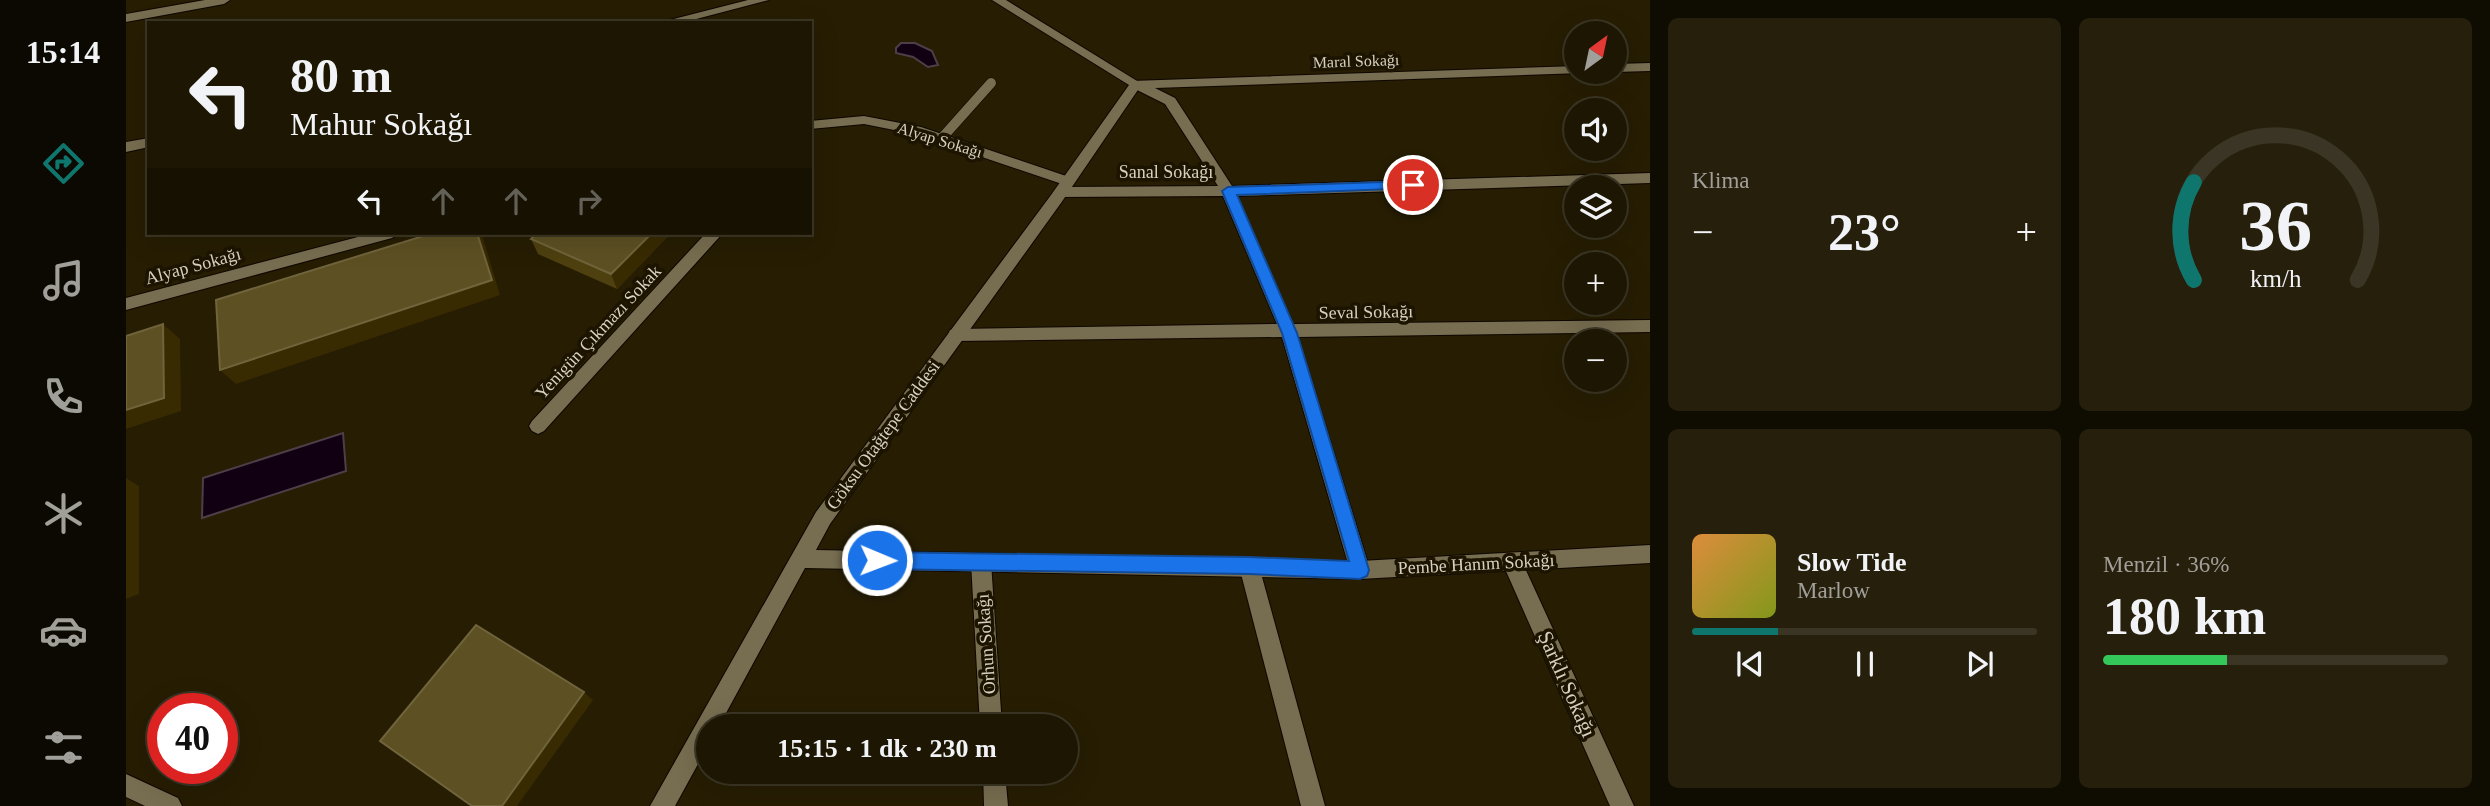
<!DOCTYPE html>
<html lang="tr">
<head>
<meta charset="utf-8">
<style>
	:root { --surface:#1c1602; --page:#251f0c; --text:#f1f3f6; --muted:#a09f99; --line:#3a3524; --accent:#0f766e }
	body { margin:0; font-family:"Times New Roman",serif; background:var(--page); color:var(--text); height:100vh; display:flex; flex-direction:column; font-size:26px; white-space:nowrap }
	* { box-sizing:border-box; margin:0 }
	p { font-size:23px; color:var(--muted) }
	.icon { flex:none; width:38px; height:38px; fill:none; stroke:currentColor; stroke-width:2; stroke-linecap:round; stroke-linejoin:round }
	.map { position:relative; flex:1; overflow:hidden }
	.side { display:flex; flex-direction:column; gap:18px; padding:18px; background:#0f0c01; width:840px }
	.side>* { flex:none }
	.guide { position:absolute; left:21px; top:21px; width:665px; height:214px; border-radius:0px; box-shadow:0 7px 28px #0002,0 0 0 2px var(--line); background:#1c1602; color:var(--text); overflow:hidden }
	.needle { width:46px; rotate:33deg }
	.tools { position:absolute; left:1438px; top:21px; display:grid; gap:14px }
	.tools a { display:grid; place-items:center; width:63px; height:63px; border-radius:50%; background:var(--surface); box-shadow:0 7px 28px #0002,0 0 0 2px var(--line); font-size:35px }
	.speed { position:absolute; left:21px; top:693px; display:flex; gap:14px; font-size:35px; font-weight:700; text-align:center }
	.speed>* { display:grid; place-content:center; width:91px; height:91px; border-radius:50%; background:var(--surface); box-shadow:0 7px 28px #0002,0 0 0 2px var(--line); line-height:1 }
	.speed .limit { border:10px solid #d22; background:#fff; color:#111 }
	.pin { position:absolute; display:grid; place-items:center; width:60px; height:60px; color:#fff; margin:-30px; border:4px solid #fff; border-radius:50%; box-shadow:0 2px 7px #0007 }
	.me { position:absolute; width:77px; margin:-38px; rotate:91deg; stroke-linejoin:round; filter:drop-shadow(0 0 5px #0008) }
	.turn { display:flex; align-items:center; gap:24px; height:147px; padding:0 28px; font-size:32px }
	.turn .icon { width:91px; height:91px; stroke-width:2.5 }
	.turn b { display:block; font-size:49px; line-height:60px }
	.lanes { display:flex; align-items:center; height:66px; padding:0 28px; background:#0003; justify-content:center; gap:35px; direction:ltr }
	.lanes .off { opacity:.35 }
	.big { font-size:52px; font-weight:600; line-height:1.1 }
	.side .tile { flex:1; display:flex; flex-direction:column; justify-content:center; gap:10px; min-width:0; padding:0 24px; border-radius:10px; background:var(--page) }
	.side .dial { align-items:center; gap:0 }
	.dial svg { height:182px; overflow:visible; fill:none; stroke:var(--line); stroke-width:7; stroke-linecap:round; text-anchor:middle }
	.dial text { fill:var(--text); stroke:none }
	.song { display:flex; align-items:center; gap:21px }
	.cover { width:84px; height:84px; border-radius:10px; background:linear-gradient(135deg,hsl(30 70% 55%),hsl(70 70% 35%)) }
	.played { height:7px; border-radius:4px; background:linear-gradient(90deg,var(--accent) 25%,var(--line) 25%) }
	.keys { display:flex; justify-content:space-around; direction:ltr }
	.heat { display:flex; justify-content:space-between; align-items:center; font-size:38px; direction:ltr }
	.charge { height:10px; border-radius:5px; background:linear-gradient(90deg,#34c759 36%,var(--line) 0) }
	.side .tiles { flex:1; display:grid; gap:18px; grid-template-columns:repeat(2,1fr) }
	.trip { position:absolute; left:570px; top:714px; width:382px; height:70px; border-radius:35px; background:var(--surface); box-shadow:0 7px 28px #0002,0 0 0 2px var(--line); font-weight:600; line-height:70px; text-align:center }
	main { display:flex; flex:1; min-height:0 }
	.tabs { display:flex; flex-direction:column; width:126px; justify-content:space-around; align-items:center; background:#0b0901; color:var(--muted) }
	.tabs .icon { width:49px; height:49px }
	.tabs .current { color:var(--accent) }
	.tabs b { font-size:32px; color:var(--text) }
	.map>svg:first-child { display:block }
</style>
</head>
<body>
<main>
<nav class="tabs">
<b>15:14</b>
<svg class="icon current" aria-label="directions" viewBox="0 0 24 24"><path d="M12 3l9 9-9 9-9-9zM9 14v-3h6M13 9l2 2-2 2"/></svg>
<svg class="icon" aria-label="music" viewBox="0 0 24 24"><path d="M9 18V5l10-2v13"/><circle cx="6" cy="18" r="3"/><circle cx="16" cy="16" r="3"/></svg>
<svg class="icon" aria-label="phone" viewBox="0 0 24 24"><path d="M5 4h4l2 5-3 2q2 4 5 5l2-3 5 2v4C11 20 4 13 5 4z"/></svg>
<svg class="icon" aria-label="climate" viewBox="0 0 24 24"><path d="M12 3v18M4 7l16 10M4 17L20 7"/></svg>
<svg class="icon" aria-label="car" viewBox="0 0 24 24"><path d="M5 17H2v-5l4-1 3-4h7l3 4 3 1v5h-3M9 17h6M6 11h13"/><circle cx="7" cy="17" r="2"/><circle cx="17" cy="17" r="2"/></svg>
<svg class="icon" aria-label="filters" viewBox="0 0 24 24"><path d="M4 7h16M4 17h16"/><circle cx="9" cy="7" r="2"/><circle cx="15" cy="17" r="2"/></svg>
</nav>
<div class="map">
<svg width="1524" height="806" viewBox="0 0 1524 806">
	<rect width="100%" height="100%" fill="#261d03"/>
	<g fill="#100012" stroke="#4c3f47" stroke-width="2">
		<path d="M775,43H789L806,51L812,65L802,67L787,57L770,53V48Z"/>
		<path d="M217,433L220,471L76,518L77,478Z"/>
	</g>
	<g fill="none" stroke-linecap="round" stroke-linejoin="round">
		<defs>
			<path id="service" d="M815,139L865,83"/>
			<g id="minor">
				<path d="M79,0H104L98,4L0,22V14Z"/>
				<path d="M622,0H643L555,23H532Z"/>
				<path d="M1524,63V71L1489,72V64Z"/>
				<path d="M1451,66V72L1456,73L1029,88L1049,98L1106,186L1524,173V183L1111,196L1167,324L1524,320V332L1172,337L1244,570L1241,577L1234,579L1227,577L1224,570L1156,337L830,341L824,340L822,335L824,330L830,329L1151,324L1097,196L935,197L928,192L935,187L1092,186L1039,104L1005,87V81Z"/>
				<path d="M738,116L795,127L946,178L948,181L941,186L936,184L788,134L738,124L684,129V121Z"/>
				<path d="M23,138V147L0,152V142Z"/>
				<path d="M247,233H274L266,238L0,310V298Z"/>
				<path d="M580,233H597L418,431L412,434L406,431L403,426L406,421Z"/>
				<path d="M855,553L862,555L865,562L876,726H854L845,562L848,555Z"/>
				<path d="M1386,553L1393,555L1508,806H1484L1376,562L1379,555Z"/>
				<path d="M1123,557L1130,559L1133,566L1199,806H1175L1113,566L1116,559Z"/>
				<path d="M857,772H879L882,806H858Z"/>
				<path d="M0,774L52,798L56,806H19L0,797Z"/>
			</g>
			<path id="tertiary" d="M866,0H880L1016,84L935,203L704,524L690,550L1234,561L1524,545V563L1234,579L679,568L593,726H583V744L549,806H524L690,512L925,195L1003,85Z"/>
		</defs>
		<use href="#service" stroke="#0f0700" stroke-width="11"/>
		<use href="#minor" stroke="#0f0700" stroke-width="2"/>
		<use href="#tertiary" stroke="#0f0700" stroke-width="2"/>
		<use href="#service" stroke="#776d50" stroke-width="10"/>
		<use href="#minor" fill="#776d50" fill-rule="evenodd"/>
		<use href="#tertiary" fill="#776d50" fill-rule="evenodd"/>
	</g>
	<path fill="#4e400f" d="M411,233H545L491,289L412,254L405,239Z"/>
	<g fill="#382b02">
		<path d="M351,233H355L356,235L374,295L110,384L94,370Z"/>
		<path d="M526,233H545L491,289L485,274Z"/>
		<path d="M37,324L54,339L55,411L0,429V410Z"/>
		<path d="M0,478L13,486V594L0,599Z"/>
		<path d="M458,692L467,700L391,806H376Z"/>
	</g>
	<g fill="#5d5023" stroke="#70643c" stroke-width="2">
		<path d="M307,233H351L366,280L94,370L90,300Z"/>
		<path d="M411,233H526L485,274L405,239Z"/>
		<path d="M37,324L38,398L0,410V336Z"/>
		<path d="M350,625L458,692L376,806H346L254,741Z"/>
	</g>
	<path fill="#1a73e8" stroke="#114b97" stroke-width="2" d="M1287,181L1291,182V188L1111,195L1171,333L1243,570L1241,576L1234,579L1123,574L751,569L745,566L742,560L745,554L751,552L1123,557L1223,561L1156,333L1096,191L1102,187Z"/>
	<g text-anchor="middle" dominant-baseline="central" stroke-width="7" stroke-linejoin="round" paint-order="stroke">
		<g font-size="16" fill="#d7d1c2" stroke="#1d1400">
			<text transform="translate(1230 61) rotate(-2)">Maral Sokağı</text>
			<text transform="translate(814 140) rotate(17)">Alyap Sokağı</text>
		</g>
		<g font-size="18" fill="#d7d1c2" stroke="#1d1400">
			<text x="1040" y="172">Sanal Sokağı</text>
			<text transform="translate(67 266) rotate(-15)">Alyap Sokağı</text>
			<text transform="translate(1240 312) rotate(-1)">Seval Sokağı</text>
			<text transform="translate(472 332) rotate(-47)">Yenigün Çıkmazı Sokak</text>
			<text transform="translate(757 435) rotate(-54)">Göksu Otağtepe Caddesi</text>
			<text transform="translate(1350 564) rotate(-3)">Pembe Hanım Sokağı</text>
			<text transform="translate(860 644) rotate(-94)">Orhun Sokağı</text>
		</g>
		<g font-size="21" fill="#d7d1c2" stroke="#1d1400">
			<text transform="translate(1441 684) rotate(66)">Şarklı Sokağı</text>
		</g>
	</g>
</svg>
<div class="tools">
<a><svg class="needle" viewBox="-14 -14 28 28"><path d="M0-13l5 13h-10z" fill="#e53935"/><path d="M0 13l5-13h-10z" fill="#a09f99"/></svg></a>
<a><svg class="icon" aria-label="sound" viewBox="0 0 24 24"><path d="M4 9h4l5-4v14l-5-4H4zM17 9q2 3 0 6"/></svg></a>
<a><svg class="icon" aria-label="layers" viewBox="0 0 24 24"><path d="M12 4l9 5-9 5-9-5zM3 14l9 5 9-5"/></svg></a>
<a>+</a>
<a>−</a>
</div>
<div class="speed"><div class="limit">40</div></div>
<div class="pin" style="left:1287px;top:185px;background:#d93025"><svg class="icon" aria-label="arrive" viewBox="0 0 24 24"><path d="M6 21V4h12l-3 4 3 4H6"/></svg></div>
<svg class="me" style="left:751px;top:560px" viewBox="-20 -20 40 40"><circle r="17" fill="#1a73e8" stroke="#fff" stroke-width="3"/><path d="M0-11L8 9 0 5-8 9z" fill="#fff"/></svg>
<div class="trip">15:15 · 1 dk · 230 m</div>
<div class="guide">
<div class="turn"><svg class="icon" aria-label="left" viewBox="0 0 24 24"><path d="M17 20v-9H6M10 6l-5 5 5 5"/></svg><div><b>80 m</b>Mahur Sokağı</div></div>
<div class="lanes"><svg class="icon" aria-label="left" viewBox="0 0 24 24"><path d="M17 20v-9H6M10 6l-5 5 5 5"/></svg><svg class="icon off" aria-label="ahead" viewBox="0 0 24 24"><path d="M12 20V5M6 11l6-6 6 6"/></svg><svg class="icon off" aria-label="ahead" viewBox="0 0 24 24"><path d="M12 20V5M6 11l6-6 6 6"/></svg><svg class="icon off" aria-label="right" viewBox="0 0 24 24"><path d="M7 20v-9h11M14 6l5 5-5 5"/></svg></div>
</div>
</div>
<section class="side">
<div class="tiles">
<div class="tile"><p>Klima</p>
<div class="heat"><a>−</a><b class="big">23°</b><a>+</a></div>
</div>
<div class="tile dial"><svg viewBox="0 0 100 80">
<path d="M14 69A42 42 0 1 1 86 69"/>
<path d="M14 69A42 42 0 0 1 14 26" stroke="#0f766e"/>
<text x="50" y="56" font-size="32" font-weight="700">36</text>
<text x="50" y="72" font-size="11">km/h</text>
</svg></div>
<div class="tile">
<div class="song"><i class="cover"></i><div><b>Slow Tide</b><p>Marlow</p></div></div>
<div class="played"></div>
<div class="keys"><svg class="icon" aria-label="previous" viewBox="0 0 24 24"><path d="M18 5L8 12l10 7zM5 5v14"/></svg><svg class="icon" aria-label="pause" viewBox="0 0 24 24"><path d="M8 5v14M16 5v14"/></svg><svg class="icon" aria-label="next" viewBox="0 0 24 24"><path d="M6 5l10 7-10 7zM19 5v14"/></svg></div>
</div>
<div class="tile"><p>Menzil · 36%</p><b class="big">180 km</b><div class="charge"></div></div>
</div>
</section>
</main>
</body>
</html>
